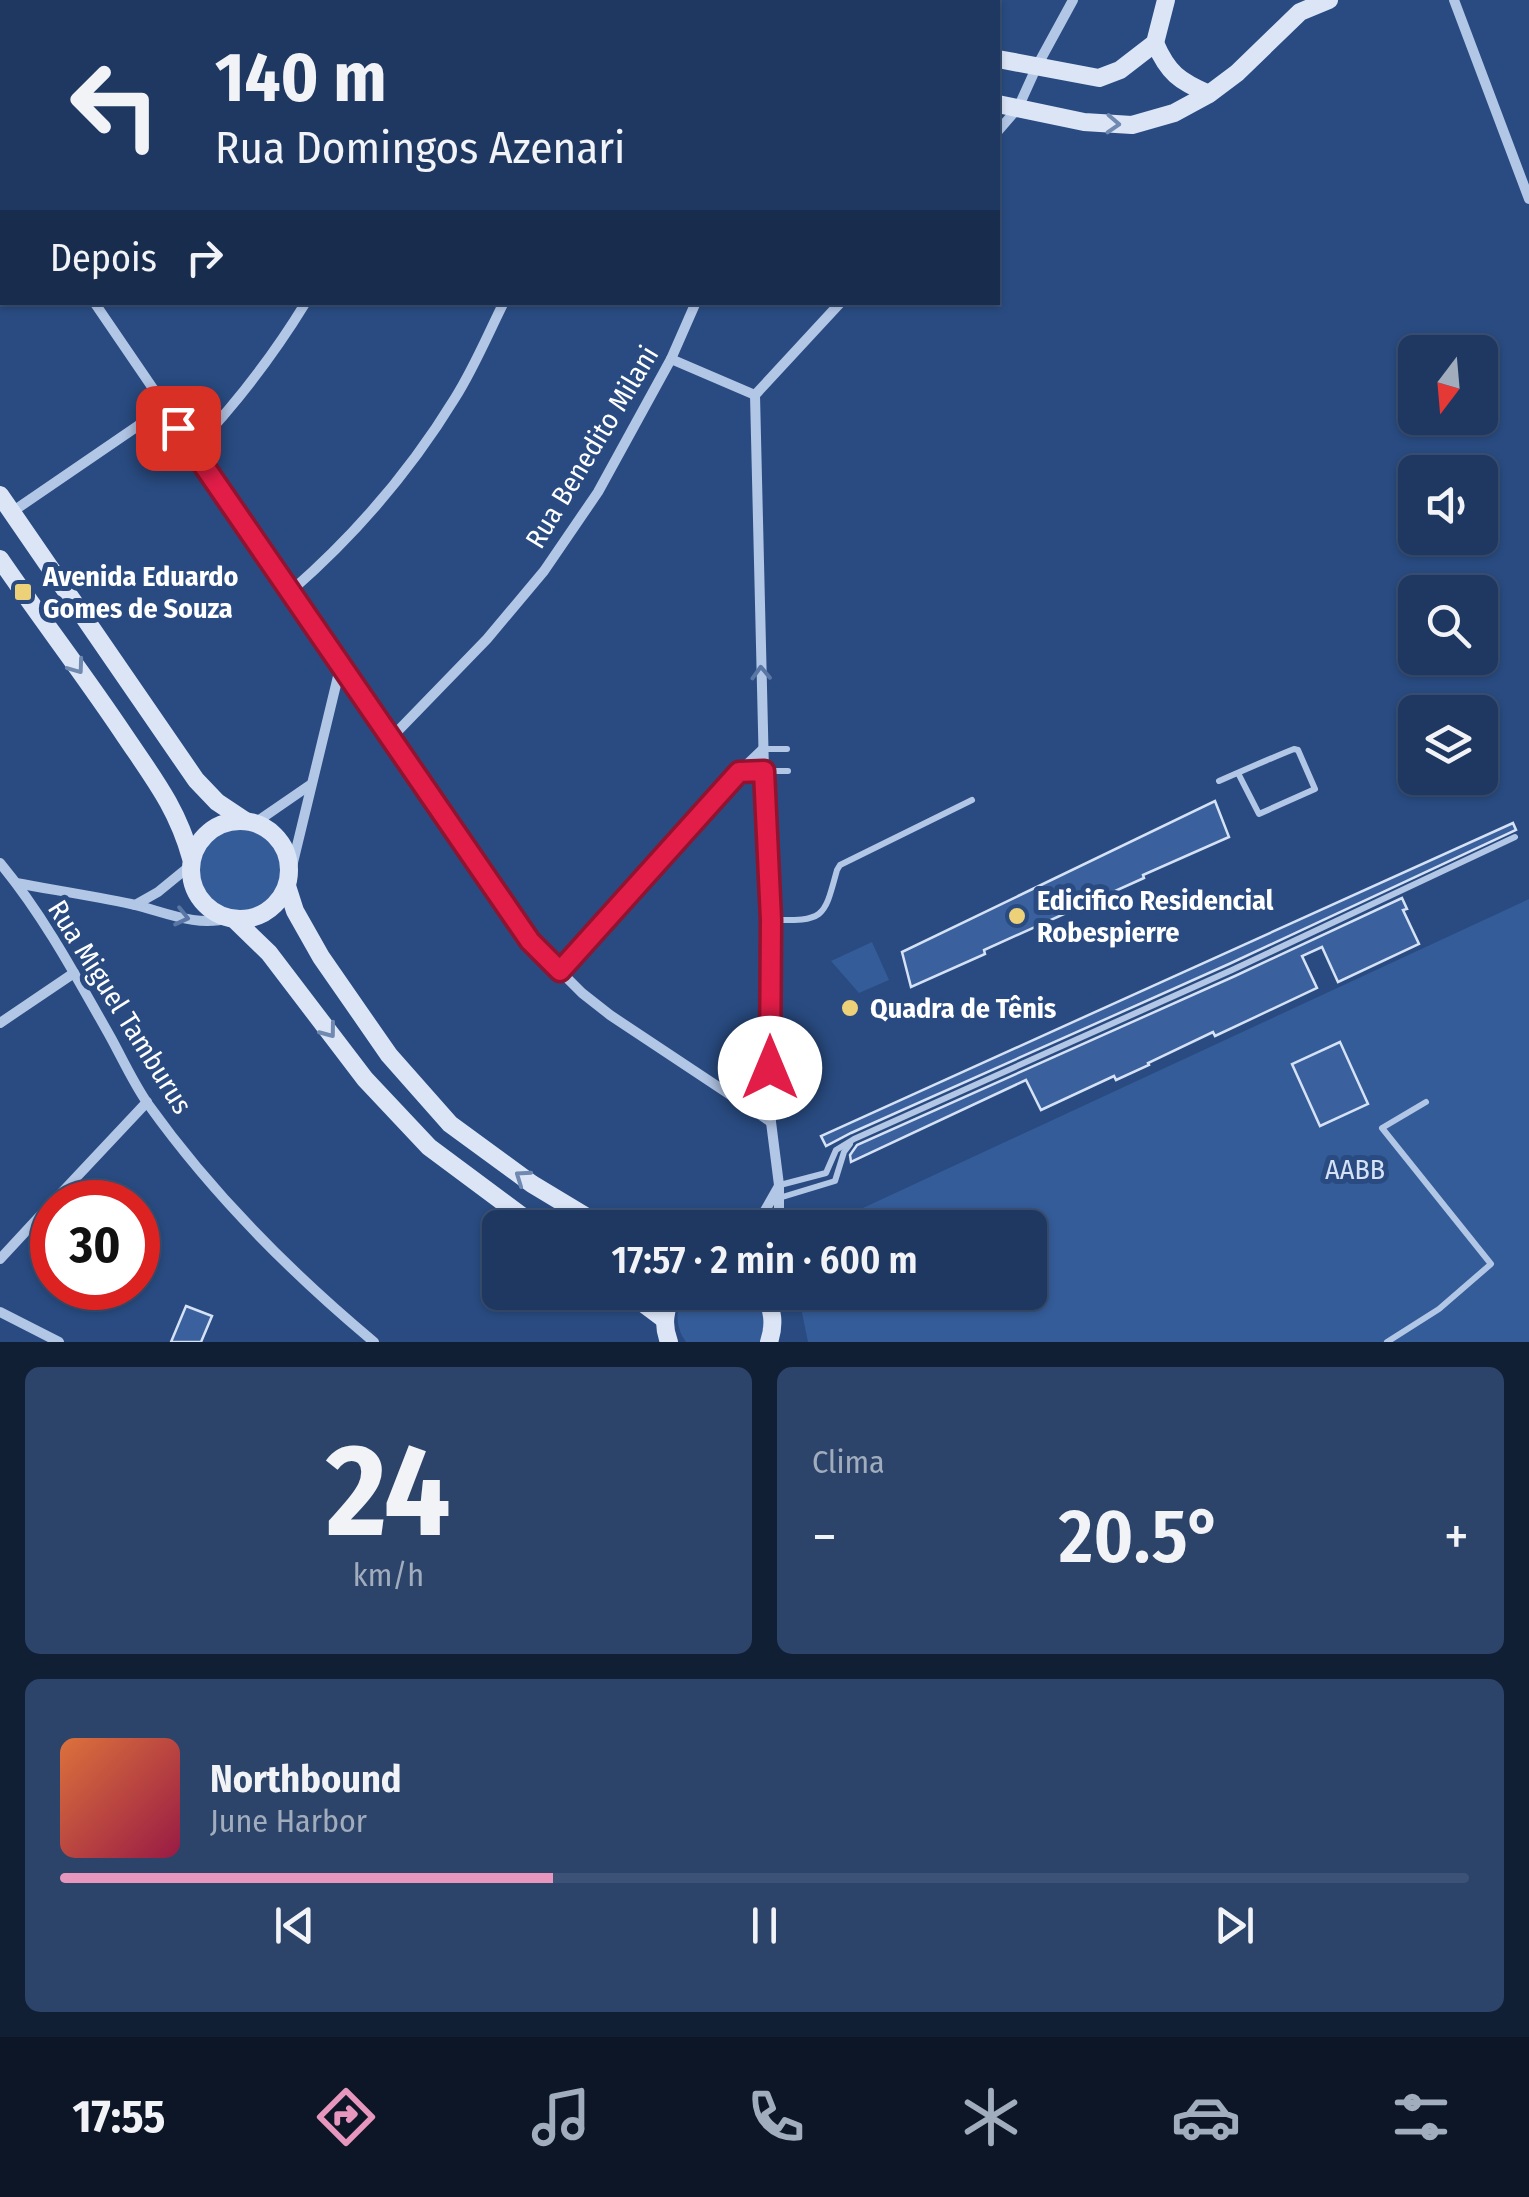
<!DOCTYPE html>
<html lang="pt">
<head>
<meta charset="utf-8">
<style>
	:root { --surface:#1f3861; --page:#2c436a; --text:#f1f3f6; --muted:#a1acbd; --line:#3c5276; --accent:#e797bd }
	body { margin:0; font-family:"Fira Sans Condensed",sans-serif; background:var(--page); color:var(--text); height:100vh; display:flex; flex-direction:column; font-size:38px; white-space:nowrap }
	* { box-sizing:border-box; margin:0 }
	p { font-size:32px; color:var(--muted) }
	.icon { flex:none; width:55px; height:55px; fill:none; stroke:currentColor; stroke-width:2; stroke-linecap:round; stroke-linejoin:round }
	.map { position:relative; height:1342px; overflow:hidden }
	.panel { display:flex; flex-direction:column; gap:25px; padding:25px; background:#111f35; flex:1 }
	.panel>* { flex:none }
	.top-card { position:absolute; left:0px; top:0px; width:1000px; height:305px; box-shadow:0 2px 8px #0004,0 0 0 2px var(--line); background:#1f3861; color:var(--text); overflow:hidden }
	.needle { width:65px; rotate:196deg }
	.controls { position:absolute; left:1398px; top:335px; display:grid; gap:20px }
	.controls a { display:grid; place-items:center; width:100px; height:100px; border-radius:15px; background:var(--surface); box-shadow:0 2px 8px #0004,0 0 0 2px var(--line); font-size:50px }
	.speed { position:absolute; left:30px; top:1180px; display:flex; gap:20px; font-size:50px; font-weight:700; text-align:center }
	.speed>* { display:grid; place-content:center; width:130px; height:130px; border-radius:50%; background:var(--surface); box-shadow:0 2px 8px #0004,0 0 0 2px var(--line); line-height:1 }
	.speed .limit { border:15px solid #d22; background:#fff; color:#111 }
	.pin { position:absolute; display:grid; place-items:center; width:85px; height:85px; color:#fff; margin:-42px; border-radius:20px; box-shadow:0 5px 15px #0006 }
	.me { position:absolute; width:110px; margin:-55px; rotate:0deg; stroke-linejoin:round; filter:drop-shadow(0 0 8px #0008) }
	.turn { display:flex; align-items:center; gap:35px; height:210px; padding:0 50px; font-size:45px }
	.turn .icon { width:130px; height:130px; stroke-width:2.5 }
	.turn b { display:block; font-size:70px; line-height:85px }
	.then { display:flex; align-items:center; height:95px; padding:0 50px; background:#0003; gap:20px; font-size:38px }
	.big { font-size:75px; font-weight:600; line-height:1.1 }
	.panel .card { flex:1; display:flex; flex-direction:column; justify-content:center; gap:15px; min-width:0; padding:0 35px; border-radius:15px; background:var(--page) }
	.panel .dial { align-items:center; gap:0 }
	.dial b { font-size:130px; line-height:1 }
	.song { display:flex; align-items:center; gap:30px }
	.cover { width:120px; height:120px; border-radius:15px; background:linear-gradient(135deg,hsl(20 70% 55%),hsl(340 70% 35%)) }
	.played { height:10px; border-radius:5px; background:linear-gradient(90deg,var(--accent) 35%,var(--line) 35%) }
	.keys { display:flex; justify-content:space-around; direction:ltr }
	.heat { display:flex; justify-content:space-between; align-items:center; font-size:55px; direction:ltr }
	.panel .tiles { flex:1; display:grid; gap:25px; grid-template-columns:1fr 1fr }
	.card:last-child { grid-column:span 2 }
	.trip { position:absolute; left:482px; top:1210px; width:565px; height:100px; border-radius:15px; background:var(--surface); box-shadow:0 2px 8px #0004,0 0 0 2px var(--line); font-weight:600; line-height:100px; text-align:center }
	.tab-bar { display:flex; height:160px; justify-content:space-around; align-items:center; background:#0c1627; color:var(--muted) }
	.tab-bar .icon { width:70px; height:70px }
	.tab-bar .current { color:var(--accent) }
	.tab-bar b { font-size:45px; color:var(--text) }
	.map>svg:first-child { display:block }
</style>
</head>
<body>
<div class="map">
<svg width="1529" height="1342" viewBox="0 0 1529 1342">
	<rect width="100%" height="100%" fill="#294b81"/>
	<g fill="#345c98">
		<circle cx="239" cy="871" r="42"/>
		<path d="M1529,899V1342H808L798,1293L1030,1292V1228L822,1227Z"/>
		<path d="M872,942L889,980L859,993L831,961Z"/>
		<path d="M684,1293H763L770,1313L761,1342H686C675,1328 675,1308 684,1293Z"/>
	</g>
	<g fill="#3a619d" stroke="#d5e2f5" stroke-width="2.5">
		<path d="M1215,801L1229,837L1143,875L1144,878L984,950L985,954L911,987L902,952Z"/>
		<path d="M1513,823L1516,830L1229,964L851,1133L826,1146L821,1136Z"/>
		<path d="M1402,898L1407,909L1403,910L1419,944L1338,982L1322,947L1302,956L1317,988L1215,1036L1213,1032L1148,1063L1149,1065L1116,1080L1114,1076L1041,1110L1026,1080L851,1162L850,1155L857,1145L1235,976Z"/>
		<path d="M1340,1042L1368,1104L1320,1126L1292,1064Z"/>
		<path d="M186,1306L212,1316L201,1342H171Z"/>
	</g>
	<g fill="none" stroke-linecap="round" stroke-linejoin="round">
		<g stroke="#b2c6e6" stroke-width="2.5" stroke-dasharray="5 8" stroke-linecap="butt">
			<path d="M257,2L258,0"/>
			<path d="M643,2V0"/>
		</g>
		<g stroke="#b2c6e6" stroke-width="6">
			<path d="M764,749H787"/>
			<path d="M765,771H788"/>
			<path d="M1219,781C1244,770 1269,759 1294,749L1298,750L1315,789L1259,814L1238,773"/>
			<path d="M772,920C825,921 824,918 837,870L840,865L972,800"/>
			<path d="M780,1185L826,1173L836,1150L854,1139L1232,970L1515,837"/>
			<path d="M779,1198L835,1181L844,1152L850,1144"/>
			<path d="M1387,1342L1439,1309L1491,1264L1382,1128L1426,1102"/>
		</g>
		<g stroke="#b2c6e6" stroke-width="10">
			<path d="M1454,0L1529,199"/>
			<path d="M71,2L72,0"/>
			<path d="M786,2V0"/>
			<path d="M998,131L1018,108L1037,66L1073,0"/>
			<path d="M0,132L2,129"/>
			<path d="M0,168L2,171"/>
			<path d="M94,302L530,941L582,993L610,1015L771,1122"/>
			<path d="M671,359L755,395"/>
			<path d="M193,449C236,404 273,356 306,302"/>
			<path d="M12,512L164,408"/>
			<path d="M291,591C354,536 411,470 455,398C474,368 488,334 504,302"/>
			<path d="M391,738L487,639L544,571L598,492L671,359L696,302"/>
			<path d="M255,823L310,785"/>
			<path d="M0,863C44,916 77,978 111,1038C123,1060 134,1084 148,1104C213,1195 289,1271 374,1342"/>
			<path d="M289,879L341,664"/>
			<path d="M16,883C54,890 93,896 131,904C163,911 196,928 229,918"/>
			<path d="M135,905L158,892L191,865"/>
			<path d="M560,971L739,772L763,749"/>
			<path d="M0,1023L74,973"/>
			<path d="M53,1202L147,1102"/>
			<path d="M755,1228L779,1186"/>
			<path d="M779,1228V1185L771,1122V920L764,771L755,395L841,302"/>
			<path d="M0,1259L52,1203"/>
			<path d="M0,1312L59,1342"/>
		</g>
		<g stroke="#dbe5f6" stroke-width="18">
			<path d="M445,0L458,2"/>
			<path d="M673,0L687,2"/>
			<path d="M1155,43C1168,73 1179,81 1209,94"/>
			<path d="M998,59L1099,78L1120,70L1155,43L1166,0"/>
			<path d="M998,104L1084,122L1132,125L1174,113L1209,94L1237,73L1300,12L1329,0"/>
			<path d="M0,495L196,780L217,802L244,820"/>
			<path d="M0,559C41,619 85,676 125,736C154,779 177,808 191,858"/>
			<circle cx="240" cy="870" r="49"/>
			<path d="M287,886L295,911L321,957L389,1055L450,1124L532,1184L605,1228"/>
			<path d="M234,919L269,953L365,1079L429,1147L538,1228"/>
			<path d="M628,1292L664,1319"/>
			<path d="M764,1292C773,1310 775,1324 769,1342"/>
			<path d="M669,1342C662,1324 665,1310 673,1292"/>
		</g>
	</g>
	<defs><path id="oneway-chevron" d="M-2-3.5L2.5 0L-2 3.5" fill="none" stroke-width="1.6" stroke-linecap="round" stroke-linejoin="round" transform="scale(2.5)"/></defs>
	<g stroke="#7089b0">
		<use href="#oneway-chevron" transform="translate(1113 124) rotate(3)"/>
		<use href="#oneway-chevron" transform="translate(77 667) rotate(54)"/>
		<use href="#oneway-chevron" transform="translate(329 1031) rotate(53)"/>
		<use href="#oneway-chevron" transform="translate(522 1177) rotate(-145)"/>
	</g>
	<g stroke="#5976a4">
		<use href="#oneway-chevron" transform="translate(761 673) rotate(-92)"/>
		<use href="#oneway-chevron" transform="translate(182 917) rotate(13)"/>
	</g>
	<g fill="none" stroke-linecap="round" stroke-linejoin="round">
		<defs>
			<path id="route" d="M178,428L530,941L560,971L739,772L764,771L771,920L770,1068"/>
		</defs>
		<use href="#route" stroke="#92132f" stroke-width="25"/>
		<use href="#route" stroke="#e11d48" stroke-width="18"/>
	</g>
	<g fill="#ecd179" stroke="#294b81" stroke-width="4">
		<rect x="13" y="582" width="20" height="20" rx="5"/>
		<circle cx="1017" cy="916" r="10"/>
		<circle cx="850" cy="1008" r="10"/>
	</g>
	<g text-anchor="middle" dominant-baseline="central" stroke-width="10" stroke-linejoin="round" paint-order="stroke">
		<g font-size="28" fill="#fff" stroke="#294b81">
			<text transform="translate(592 447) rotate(-59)">Rua Benedito Milani</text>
			<text transform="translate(120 1007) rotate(58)">Rua Miguel Tamburus</text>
		</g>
		<g font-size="28" font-weight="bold" fill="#fff" stroke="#294b81" text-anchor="start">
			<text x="43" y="576">Avenida Eduardo<tspan x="43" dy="32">Gomes de Souza</tspan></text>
			<text x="1037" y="900">Edicifico Residencial<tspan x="1037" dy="32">Robespierre</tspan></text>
			<text x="870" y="1008">Quadra de Tênis</text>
		</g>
		<g font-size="28" fill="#d5e2f5" stroke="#294b81">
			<text x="1355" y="1169">AABB</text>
		</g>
	</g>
</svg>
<div class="controls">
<a><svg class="needle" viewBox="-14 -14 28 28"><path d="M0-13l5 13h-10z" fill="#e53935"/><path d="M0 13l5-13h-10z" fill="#a1acbd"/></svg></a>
<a><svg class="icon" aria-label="sound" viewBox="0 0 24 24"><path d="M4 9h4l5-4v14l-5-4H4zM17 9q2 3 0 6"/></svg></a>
<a><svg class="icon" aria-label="search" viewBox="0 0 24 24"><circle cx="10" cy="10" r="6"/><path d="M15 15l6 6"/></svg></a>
<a><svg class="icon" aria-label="layers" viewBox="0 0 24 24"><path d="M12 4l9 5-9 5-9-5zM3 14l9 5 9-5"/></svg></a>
</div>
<div class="speed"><div class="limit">30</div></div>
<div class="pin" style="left:178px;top:428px;background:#d93025"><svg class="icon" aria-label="arrive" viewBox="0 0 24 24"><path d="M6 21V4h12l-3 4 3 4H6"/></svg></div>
<svg class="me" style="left:770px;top:1068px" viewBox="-20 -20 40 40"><circle r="19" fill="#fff"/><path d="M0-13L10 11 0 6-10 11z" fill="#e11d48"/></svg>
<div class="trip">17:57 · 2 min · 600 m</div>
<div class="top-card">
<div class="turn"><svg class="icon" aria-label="left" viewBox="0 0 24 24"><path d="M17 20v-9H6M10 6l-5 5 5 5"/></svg><div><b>140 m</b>Rua Domingos Azenari</div></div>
<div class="then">Depois<svg class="icon" aria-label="right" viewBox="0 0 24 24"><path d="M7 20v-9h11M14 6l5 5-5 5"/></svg></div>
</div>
</div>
<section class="panel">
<div class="tiles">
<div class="card dial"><b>24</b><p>km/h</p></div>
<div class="card"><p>Clima</p>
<div class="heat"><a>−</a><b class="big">20.5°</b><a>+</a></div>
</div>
<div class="card">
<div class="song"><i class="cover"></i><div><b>Northbound</b><p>June Harbor</p></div></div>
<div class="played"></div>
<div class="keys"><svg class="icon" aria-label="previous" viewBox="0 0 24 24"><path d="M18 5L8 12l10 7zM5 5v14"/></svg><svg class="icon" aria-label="pause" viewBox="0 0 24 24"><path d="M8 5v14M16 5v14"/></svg><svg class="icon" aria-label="next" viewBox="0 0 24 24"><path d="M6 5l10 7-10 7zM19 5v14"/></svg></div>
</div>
</div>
</section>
<nav class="tab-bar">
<b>17:55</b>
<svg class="icon current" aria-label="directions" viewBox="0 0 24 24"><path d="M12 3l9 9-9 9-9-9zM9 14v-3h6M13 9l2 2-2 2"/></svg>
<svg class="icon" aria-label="music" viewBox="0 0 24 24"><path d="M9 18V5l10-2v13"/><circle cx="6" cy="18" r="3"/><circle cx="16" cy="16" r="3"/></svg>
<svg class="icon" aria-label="phone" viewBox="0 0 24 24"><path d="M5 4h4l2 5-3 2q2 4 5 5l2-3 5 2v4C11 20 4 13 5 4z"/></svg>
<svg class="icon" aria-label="climate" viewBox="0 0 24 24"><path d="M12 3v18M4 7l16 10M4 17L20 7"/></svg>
<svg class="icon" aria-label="car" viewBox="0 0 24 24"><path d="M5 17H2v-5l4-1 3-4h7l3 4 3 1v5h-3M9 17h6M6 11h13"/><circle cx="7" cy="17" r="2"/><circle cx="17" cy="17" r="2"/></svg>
<svg class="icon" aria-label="filters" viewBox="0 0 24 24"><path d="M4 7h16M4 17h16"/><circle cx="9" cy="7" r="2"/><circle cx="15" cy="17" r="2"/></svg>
</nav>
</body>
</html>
